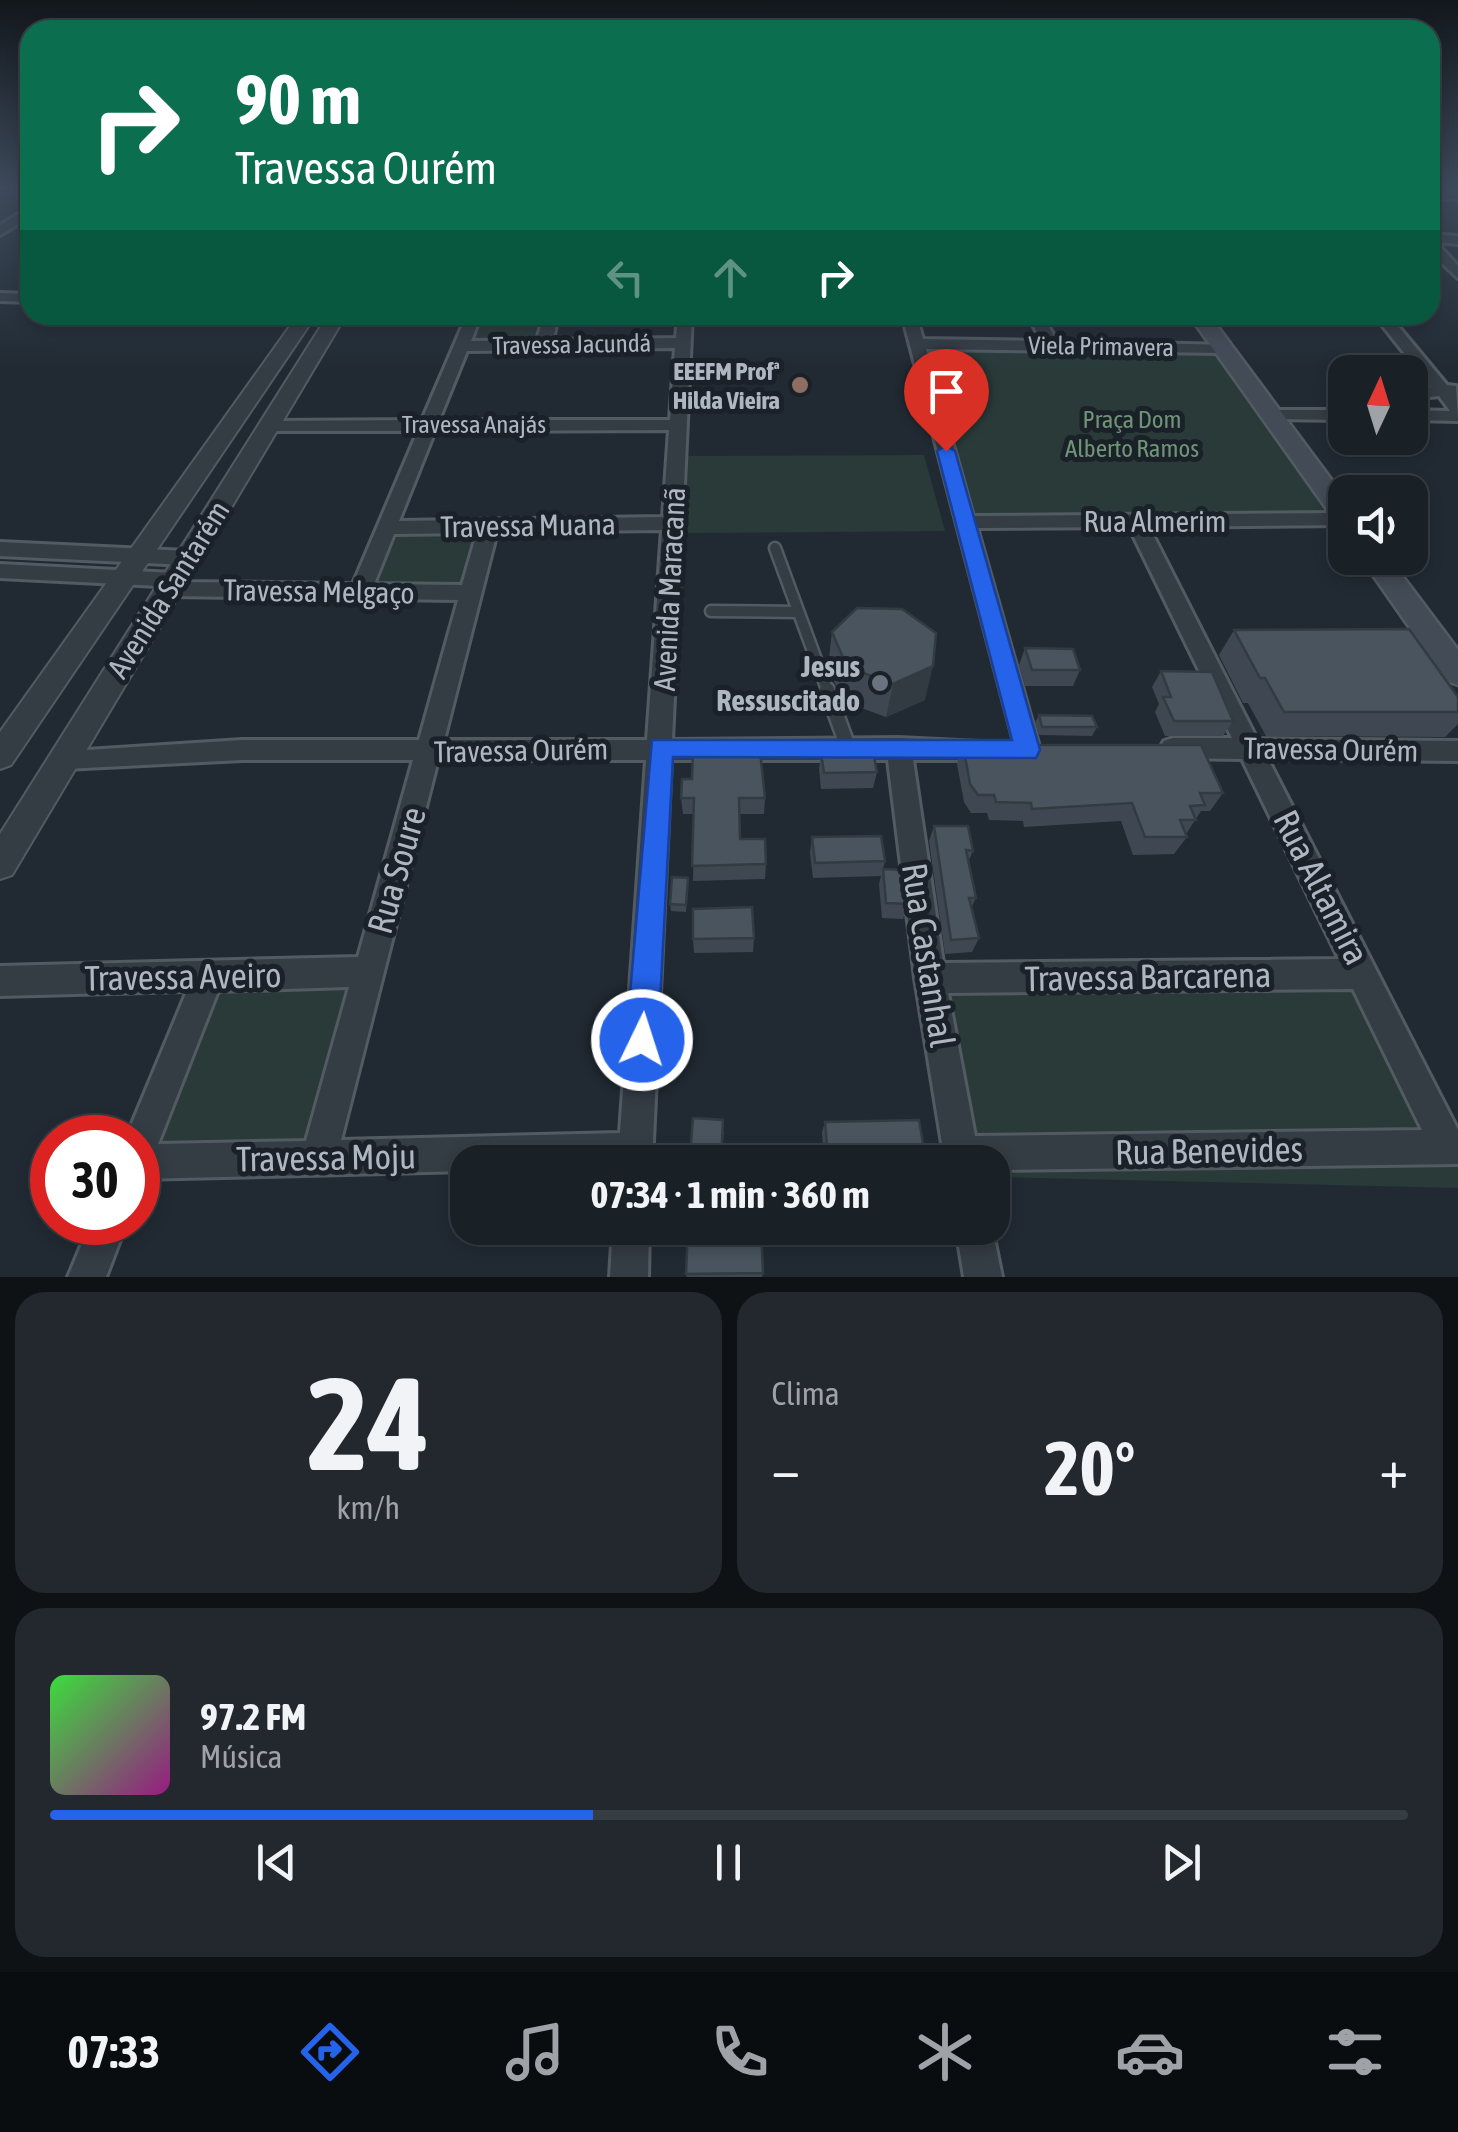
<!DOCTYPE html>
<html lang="pt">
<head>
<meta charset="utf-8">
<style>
	:root { --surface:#192026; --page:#22282e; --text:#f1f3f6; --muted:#9fa3a7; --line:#373e43; --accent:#2563eb }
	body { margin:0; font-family:"Asap Condensed",sans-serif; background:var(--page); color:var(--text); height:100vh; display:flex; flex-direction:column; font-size:38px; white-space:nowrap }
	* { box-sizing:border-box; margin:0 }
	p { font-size:32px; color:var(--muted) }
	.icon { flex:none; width:55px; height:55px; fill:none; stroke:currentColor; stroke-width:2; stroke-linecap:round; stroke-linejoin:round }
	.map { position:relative; height:1277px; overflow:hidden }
	.drawer { display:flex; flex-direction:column; gap:15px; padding:15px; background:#0e1215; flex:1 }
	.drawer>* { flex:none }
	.banner { position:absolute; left:20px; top:20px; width:1420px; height:305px; border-radius:30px; box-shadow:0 5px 15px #0003,0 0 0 2px var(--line); background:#0b6e4f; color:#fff; overflow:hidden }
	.needle { width:65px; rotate:4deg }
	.fabs { position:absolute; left:1328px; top:355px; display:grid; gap:20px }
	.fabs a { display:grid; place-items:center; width:100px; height:100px; border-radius:20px; background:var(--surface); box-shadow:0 5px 15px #0003,0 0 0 2px var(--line); font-size:50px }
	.speed { position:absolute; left:30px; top:1115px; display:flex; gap:20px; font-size:50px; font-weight:700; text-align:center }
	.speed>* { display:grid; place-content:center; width:130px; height:130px; border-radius:50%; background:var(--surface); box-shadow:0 5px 15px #0003,0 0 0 2px var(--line); line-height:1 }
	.speed .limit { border:15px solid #d22; background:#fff; color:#111 }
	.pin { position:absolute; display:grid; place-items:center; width:85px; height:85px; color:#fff; margin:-102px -42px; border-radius:50% 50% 50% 0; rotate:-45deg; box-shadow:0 0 10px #0007 }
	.pin .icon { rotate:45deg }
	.me { position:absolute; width:110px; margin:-55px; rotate:4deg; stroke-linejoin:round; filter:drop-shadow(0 0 8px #0008) }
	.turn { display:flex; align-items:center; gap:35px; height:210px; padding:0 50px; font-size:45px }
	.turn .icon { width:130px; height:130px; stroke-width:2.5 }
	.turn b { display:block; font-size:70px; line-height:85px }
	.lanes { display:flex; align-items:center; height:95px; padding:0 50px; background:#0003; justify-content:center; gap:50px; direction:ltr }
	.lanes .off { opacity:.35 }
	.big { font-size:75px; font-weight:700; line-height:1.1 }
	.drawer .widget { flex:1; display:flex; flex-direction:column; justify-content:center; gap:15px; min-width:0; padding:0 35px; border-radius:30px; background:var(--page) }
	.drawer .dial { align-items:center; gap:0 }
	.dial b { font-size:130px; line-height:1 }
	.song { display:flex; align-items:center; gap:30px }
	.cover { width:120px; height:120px; border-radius:15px; background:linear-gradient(135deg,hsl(120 70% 55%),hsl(310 70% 35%)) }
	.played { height:10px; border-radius:5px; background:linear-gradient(90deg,var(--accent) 40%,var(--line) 40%) }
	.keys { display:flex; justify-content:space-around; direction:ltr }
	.heat { display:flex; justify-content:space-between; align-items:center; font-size:55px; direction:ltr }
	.drawer .tiles { flex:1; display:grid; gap:15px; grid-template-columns:1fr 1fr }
	.widget:last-child { grid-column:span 2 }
	.trip { position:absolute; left:450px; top:1145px; width:560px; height:100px; border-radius:30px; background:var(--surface); box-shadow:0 5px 15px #0003,0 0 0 2px var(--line); font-weight:700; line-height:100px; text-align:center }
	.tabs { display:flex; height:160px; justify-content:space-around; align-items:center; background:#0a0d0f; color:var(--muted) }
	.tabs .icon { width:70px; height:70px }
	.tabs .on { color:var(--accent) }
	.tabs b { font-size:45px; color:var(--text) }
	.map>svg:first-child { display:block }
</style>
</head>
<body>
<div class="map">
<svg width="1458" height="1277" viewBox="0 0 1458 1277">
	<rect width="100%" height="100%" fill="#212a33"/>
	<g fill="#293a39">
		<path d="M474,315H551L544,344L461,346Z"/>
		<path d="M919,344L1223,348L1345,516L964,522Z"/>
		<path d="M924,455L945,531L685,533L688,456Z"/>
		<path d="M489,526L471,593L360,592L386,528Z"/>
		<path d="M366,972L319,1156L138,1162V1150L208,977Z"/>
		<path d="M1372,974L1458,1137V1188L993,1177L992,1162H977L930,978Z"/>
	</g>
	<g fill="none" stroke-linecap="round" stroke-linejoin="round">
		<defs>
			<g id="service-far1">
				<path d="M775,548L828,692"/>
				<path d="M711,611L797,612"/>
			</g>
			<path id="service" d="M827,690L848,747"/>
			<g id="minor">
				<path d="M1430,190L1458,191V199L1430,198Z"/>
				<path d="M30,207V217L0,235V225Z"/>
				<path d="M1430,234L1458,236V244L1436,242L1458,266V278L1430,252Z"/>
				<path d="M0,293L30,294V302L0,301Z"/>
				<path d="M467,315H481L471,341L537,340L544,315H558L553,340L676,338L678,315H692L672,740L899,738L1000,743L1004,750L1000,757L991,760H913L943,963L1339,959L1242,759L1173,758L1164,755L1160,748L1164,741L1173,738H1232L1129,527L977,528L1040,750L1036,757L1027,760L1018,757L902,315H916L923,339L1041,341L1028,315H1042L1057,341L1229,345V351L1223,353L926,349L973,516L1345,513V525L1149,527L1257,739L1458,741V761L1268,759L1458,1130V1164L992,1170V1162H945L915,978L888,760H671L652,1162H468V1171L138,1179V1138H126L187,991L0,996V966L358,957L413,760H242L65,769L56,766L52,759L56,752L242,740H419L458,600L168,596L160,594L159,586L0,578V564L174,573L181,575L183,582L353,584L418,431H270L261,426L270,421L422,420ZM675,348L670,420H439L467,351ZM669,430L663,517L399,521L435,431ZM662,530L647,740H444L497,532ZM477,533L462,585L374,584L394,534ZM438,760H646L620,1133L341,1140ZM349,987L306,1141L158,1144L218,991ZM1353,989L1422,1130L975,1136L948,993Z"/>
				<path d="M1374,315H1389L1447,385L1456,386L1458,421L1410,420V410L1450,411L1439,396L1410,399V389L1431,387Z"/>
				<path d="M1272,410H1345V420L1266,419V411Z"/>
				<path d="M0,542L187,551L197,558L187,565L0,556Z"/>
				<path d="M91,1222H127L106,1277H68Z"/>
				<path d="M613,1228H649L648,1277H610Z"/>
				<path d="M956,1228H992L1002,1277H964Z"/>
			</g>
			<g id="tertiary">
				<path d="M298,315H316L11,765L0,769V732Z"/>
				<path d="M328,315H346L12,875L0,879V834Z"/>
			</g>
			<g id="secondary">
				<path d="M1189,315H1209L1345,498V524L1336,522Z"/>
				<path d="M1361,558H1389L1458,650V685L1447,681Z"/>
			</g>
		</defs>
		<use href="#service-far1" stroke="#525a62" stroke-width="15"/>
		<use href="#service" stroke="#525a62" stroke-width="19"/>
		<use href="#minor" stroke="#525a62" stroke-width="6"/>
		<use href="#tertiary" stroke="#525a62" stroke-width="4"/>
		<use href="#secondary" stroke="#525a62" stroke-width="5"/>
		<use href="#service-far1" stroke="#343c44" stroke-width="10"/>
		<use href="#service" stroke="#343c44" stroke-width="14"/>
		<use href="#minor" fill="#343c44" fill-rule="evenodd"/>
		<use href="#tertiary" fill="#343c44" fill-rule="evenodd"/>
		<use href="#secondary" fill="#434b56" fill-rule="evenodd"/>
	</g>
	<g fill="#3f4852">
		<path d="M1234,630L1458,697V724L1445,737L1266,736L1248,703H1243L1219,655Z"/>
		<path d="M832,632L925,700L886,717L842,701L828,666Z"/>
		<path d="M1025,648L1080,670L1073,686H1025L1019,665Z"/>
		<path d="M1161,671L1233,721L1223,736H1165L1155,712L1159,704L1152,687Z"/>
		<path d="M1039,715L1097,727L1092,736L1039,735L1035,723Z"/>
		<path d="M963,745L1223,793L1210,811H1201L1186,834L1187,837L1174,854L1133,855L1121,821L1024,827L1023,821L989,820L987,813H971L964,802L957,764Z"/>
		<path d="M821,753L877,772L873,788L821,789L819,769Z"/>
		<path d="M681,798H765L764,814H739L740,839L766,864L765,879L693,881L694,814H683Z"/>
		<path d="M934,826L973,851L968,862L976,898L971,908L979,938L972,952L945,954L929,841Z"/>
		<path d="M812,837L885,861L883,869L908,904L903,919L882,918L879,884L881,876L813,878L810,853Z"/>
		<path d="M688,878L686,912L671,911L670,904Z"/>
		<path d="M754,938L753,952L694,953L693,939Z"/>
		<path d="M825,1122L925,1155L920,1162H824L822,1132Z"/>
		<path d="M724,1131L721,1162H691L690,1157Z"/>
		<path d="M763,1273L762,1277H687L686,1274Z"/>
	</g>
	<path fill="#333b42" d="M933,666L925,700L886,717L893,684Z"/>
	<g fill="#49545f" stroke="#333b42" stroke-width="2.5">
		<path d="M857,608L902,609L936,633L933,666L893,684L847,667L832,632Z"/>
		<path d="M1409,629L1458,697V712H1284L1265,678H1260L1234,630Z"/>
		<path d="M1025,648L1073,649L1080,670H1032Z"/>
		<path d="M1161,671L1212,672L1233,721H1174L1163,697H1171Z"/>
		<path d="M1039,715L1092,716L1097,727H1042Z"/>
		<path d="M963,745H1201L1223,793H1200L1205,805L1190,806L1196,820H1180L1187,837H1145L1132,803L1032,809L1031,803L996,802L994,795H978L970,784Z"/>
		<path d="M760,751L765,798H739L740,839H765L766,864L692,866L694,798H681L682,779H692L693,752Z"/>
		<path d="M873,752L877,772L824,773L821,753Z"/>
		<path d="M934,826H968L973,851L966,850L976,898H969L979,938L951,940Z"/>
		<path d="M881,836L885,861L815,863L812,837Z"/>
		<path d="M883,869L904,870L908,904L886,903Z"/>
		<path d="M672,877L688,878L686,905L670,904Z"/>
		<path d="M752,907L754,938L693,939V909Z"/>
		<path d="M693,1118L723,1120L721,1162H702L703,1158L690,1157Z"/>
		<path d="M919,1120L925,1155L828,1157L825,1122Z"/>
		<path d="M688,1228H761L763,1273L686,1274Z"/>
	</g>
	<linearGradient id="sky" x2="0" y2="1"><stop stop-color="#12171c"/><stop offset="0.51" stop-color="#3d4a5b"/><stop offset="1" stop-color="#3d4a5b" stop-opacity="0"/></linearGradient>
	<rect width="1458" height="369" fill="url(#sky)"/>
	<path fill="#2563eb" stroke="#184099" stroke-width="2.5" d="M946,446L955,451L1040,750L1036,758L673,757L658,1040L653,1052L642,1056L631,1052L626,1040L652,740H1012L937,451Z"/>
	<circle fill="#8d6e63" stroke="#1a2128" stroke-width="4" cx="800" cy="385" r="10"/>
	<circle fill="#6b7280" stroke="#1a2128" stroke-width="4" cx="880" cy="683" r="10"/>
	<g text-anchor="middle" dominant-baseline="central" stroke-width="10" stroke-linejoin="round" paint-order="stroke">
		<g font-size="25" fill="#aeb7c1" stroke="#1a2128">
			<text transform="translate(572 344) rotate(-1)">Travessa Jacundá</text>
			<text transform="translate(1101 346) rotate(1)">Viela Primavera</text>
			<text x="474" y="424">Travessa Anajás</text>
		</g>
		<g font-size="25" font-weight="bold" fill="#aeb7c1" stroke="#1a2128" text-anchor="end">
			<text x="780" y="371">EEEFM Profª<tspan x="780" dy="29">Hilda Vieira</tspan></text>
		</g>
		<g font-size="25" fill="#709476" stroke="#1a2128">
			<text x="1132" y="419">Praça Dom<tspan x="1132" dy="29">Alberto Ramos</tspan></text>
		</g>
		<g font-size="30" fill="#aeb7c1" stroke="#1a2128">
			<text x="1155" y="521">Rua Almerim</text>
			<text transform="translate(528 525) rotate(-1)">Travessa Muana</text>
			<text transform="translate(168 589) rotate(-58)">Avenida Santarém</text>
			<text transform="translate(669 589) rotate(-87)">Avenida Maracanã</text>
			<text transform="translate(319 591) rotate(1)">Travessa Melgaço</text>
			<text transform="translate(1331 749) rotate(1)">Travessa Ourém</text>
			<text transform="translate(521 750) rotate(-1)">Travessa Ourém</text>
		</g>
		<g font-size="30" font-weight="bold" fill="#aeb7c1" stroke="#1a2128" text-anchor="end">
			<text x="860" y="666">Jesus<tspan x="860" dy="34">Ressuscitado</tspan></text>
		</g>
		<g font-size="35" fill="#aeb7c1" stroke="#1a2128">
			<text transform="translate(396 870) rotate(-74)">Rua Soure</text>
			<text transform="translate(1322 887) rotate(63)">Rua Altamira</text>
			<text transform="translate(929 955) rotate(81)">Rua Castanhal</text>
			<text transform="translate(183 976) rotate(-1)">Travessa Aveiro</text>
			<text transform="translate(1148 976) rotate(-1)">Travessa Barcarena</text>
			<text transform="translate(1209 1150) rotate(-1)">Rua Benevides</text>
			<text transform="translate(326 1157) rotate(-1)">Travessa Moju</text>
		</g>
	</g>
</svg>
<div class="fabs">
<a><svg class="needle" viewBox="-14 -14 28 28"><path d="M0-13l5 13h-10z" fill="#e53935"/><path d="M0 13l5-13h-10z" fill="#9fa3a7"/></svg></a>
<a><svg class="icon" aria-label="sound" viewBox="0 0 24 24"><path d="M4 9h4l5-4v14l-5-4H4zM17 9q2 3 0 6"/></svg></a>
</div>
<div class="speed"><div class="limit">30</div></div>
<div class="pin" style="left:946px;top:451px;background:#d93025"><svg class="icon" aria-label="arrive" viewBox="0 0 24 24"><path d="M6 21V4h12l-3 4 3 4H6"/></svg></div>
<svg class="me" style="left:642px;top:1040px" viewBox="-20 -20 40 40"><circle r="17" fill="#2563eb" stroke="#fff" stroke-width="3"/><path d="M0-11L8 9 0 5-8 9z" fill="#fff"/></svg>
<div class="trip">07:34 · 1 min · 360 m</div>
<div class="banner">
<div class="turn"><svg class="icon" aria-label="right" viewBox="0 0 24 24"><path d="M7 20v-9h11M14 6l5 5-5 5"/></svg><div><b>90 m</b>Travessa Ourém</div></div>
<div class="lanes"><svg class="icon off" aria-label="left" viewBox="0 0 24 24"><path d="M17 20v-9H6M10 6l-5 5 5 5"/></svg><svg class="icon off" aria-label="ahead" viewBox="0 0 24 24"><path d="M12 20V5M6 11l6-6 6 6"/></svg><svg class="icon" aria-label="right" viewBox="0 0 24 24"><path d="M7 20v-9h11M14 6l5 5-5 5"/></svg></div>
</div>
</div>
<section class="drawer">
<div class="tiles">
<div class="widget dial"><b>24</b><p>km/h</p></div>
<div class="widget"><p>Clima</p>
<div class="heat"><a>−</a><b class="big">20°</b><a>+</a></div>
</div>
<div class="widget">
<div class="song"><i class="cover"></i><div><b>97.2 FM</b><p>Música</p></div></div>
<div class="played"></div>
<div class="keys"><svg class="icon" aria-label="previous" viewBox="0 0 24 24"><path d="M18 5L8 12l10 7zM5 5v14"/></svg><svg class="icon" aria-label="pause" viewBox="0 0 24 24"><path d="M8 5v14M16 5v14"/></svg><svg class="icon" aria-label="next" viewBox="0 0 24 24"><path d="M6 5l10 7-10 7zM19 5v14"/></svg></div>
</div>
</div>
</section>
<nav class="tabs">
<b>07:33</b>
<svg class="icon on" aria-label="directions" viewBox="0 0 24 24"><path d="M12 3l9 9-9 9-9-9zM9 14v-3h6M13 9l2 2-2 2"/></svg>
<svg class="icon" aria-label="music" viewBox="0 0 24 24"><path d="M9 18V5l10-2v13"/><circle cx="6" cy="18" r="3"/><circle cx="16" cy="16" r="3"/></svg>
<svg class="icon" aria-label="phone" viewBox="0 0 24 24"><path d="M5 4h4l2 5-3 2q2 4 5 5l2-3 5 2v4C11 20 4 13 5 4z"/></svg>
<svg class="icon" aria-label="climate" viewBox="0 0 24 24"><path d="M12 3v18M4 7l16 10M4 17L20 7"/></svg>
<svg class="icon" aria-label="car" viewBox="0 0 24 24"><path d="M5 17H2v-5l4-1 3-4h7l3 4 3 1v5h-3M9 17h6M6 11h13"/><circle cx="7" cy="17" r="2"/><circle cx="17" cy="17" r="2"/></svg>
<svg class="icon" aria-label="filters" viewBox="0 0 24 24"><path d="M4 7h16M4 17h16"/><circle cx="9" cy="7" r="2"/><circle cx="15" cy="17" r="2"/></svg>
</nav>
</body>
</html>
